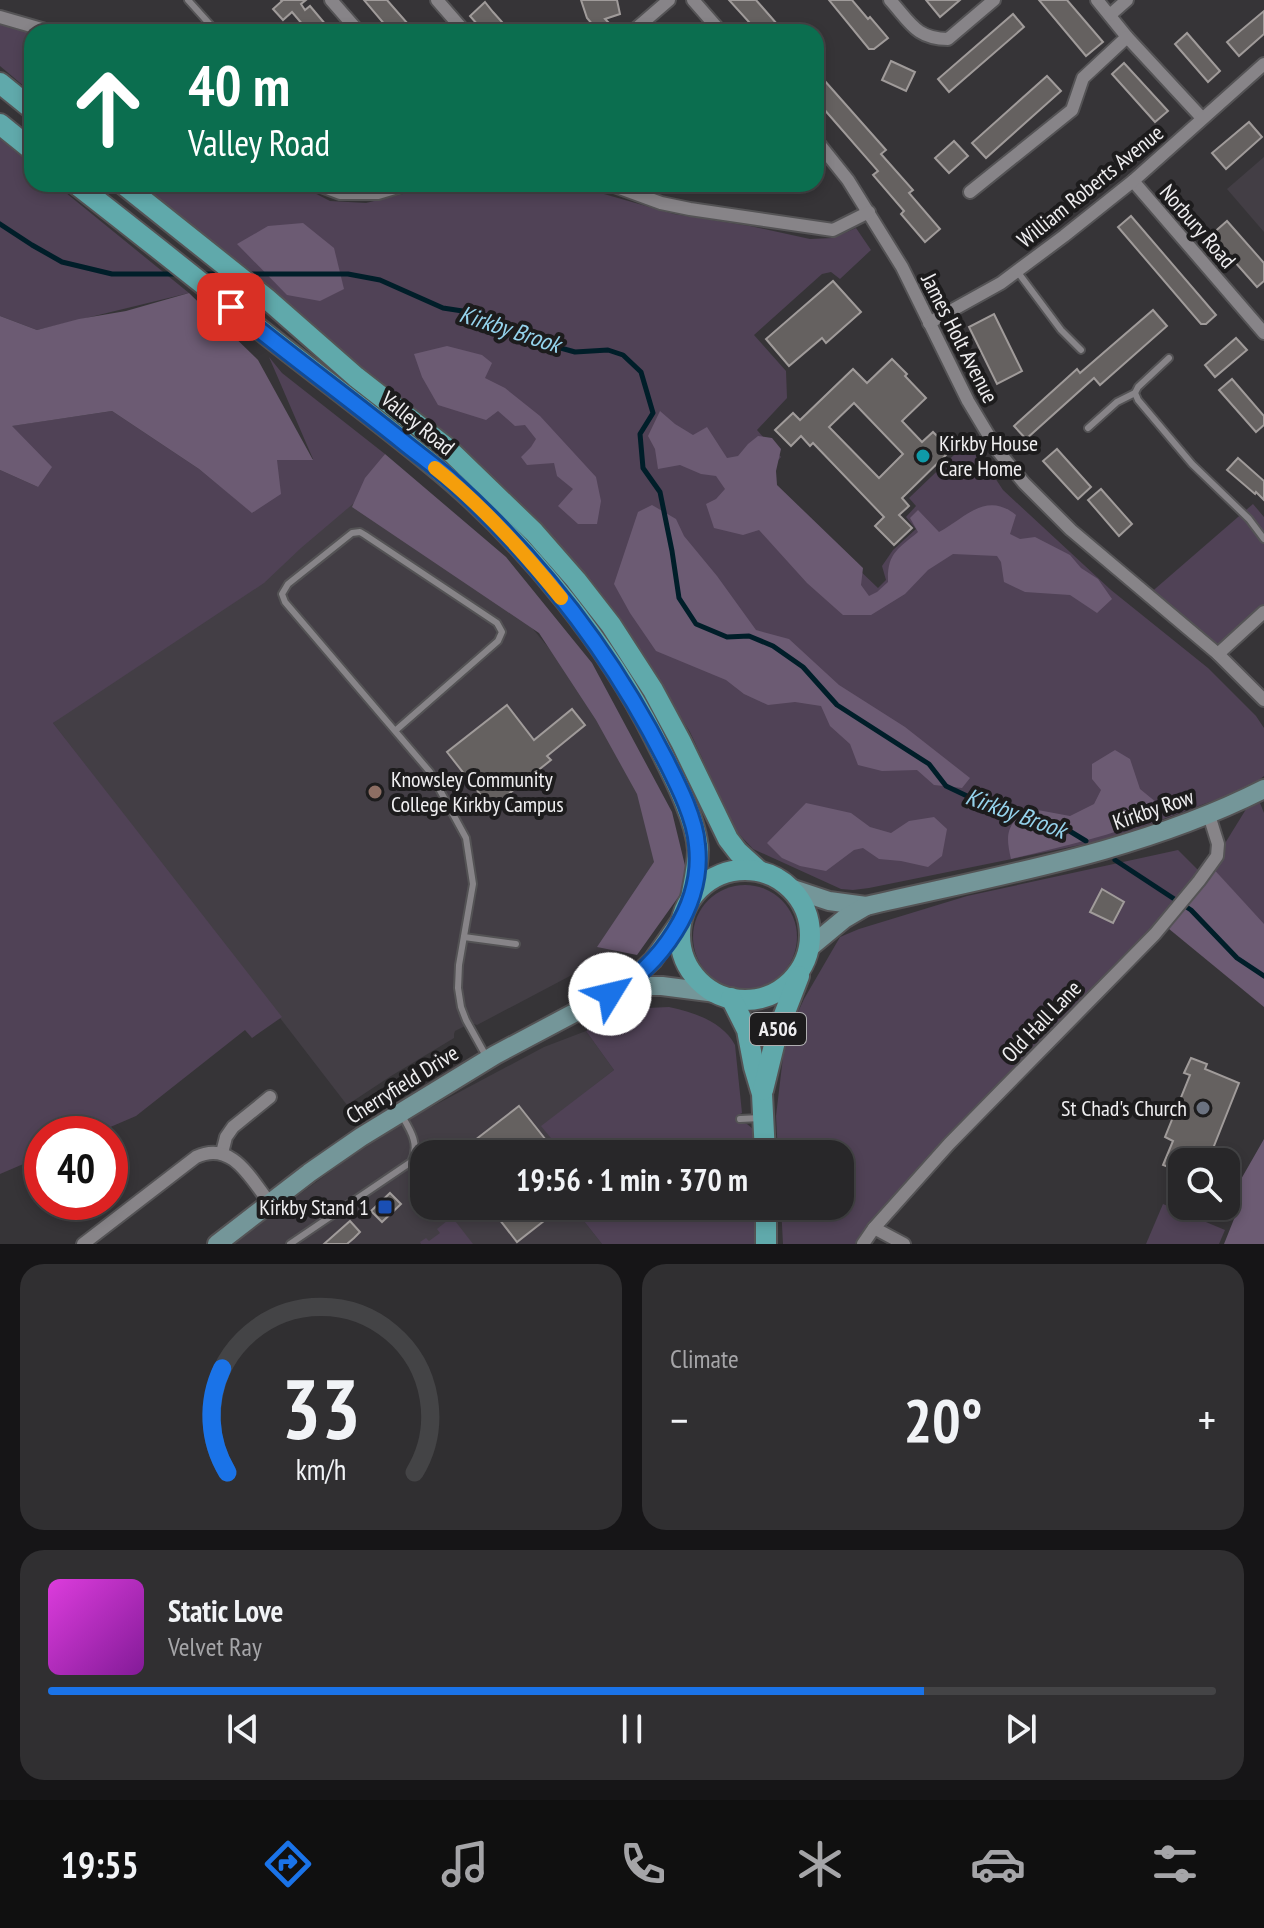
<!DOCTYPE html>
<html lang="en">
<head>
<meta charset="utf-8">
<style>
	:root { --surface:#282729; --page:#302f31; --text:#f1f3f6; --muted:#a5a5a8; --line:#444446; --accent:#1a73e8 }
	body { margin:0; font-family:"PT Sans Narrow",sans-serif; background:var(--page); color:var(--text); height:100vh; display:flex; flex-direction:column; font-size:30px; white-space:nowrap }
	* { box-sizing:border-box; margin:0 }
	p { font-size:26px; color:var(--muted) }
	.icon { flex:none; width:44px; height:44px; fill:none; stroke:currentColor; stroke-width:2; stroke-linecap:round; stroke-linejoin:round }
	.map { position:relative; height:1244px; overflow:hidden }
	.sheet { display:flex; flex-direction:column; gap:20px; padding:20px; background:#161517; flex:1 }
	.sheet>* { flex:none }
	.guide { position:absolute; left:24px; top:24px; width:800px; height:168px; border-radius:24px; box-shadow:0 4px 12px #0003,0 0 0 2px var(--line); background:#0b6e4f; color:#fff; overflow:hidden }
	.fabs { position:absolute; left:1168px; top:1148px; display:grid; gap:16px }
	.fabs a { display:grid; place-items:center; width:72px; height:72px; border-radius:16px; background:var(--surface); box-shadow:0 4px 12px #0003,0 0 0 2px var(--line); font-size:40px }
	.speed { position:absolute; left:24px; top:1116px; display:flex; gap:16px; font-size:40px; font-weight:700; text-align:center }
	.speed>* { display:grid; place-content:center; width:104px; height:104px; border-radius:50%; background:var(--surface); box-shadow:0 4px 12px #0003,0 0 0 2px var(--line); line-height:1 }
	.speed .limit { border:12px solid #d22; background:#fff; color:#111 }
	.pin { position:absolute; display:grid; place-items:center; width:68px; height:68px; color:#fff; margin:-34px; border-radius:16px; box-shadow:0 4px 12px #0006 }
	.me { position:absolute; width:88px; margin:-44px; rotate:54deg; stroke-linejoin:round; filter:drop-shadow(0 0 6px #0008) }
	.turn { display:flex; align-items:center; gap:28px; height:168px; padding:0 32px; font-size:36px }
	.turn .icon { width:104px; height:104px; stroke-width:2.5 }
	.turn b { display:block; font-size:56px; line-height:68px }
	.big { font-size:60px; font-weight:600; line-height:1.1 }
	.sheet .tile { flex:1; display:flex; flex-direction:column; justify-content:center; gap:12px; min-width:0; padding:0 28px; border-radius:24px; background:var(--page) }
	.sheet .dial { align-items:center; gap:0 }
	.dial svg { height:208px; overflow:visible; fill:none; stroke:var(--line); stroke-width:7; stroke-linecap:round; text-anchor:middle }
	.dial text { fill:var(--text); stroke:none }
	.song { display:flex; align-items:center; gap:24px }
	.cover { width:96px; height:96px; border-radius:12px; background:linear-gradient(135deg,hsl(300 70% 55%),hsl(290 70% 35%)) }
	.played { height:8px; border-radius:4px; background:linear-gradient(90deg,var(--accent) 75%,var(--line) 75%) }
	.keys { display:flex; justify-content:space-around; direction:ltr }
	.heat { display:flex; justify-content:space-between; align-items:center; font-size:44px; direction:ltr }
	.sheet .tiles { flex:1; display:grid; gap:20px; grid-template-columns:1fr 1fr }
	.tile:last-child { grid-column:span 2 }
	.trip { position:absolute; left:410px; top:1140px; width:444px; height:80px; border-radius:24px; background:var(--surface); box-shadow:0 4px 12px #0003,0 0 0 2px var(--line); font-weight:600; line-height:80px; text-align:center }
	.menu { display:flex; height:128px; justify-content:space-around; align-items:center; background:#101010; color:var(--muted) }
	.menu .icon { width:56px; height:56px }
	.menu .current { color:var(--accent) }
	.menu b { font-size:36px; color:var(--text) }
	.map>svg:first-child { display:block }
</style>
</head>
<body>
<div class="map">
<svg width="1264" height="1244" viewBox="0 0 1264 1244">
	<rect width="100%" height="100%" fill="#363437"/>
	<g fill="#433e45">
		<path d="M1264,157V232L1227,189Z"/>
		<path d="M341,491L507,598L569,672L607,728L666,853L623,948L477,1025L471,1023L455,1031L454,1034V1038L391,1076L347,1105L53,723Z"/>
		<path d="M586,1031L614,1070L542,1126L559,1148L557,1154H424V1206H582L576,1211L602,1244H232L353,1155L422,1112L544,1047Z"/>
	</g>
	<g fill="#504256">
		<path d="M0,24L32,33V93L0,66Z"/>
		<path d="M0,139L32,165V184H55L189,293L37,330L0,316Z"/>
		<path d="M140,184H297L330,201L366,203L444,184H569L674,214L750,226L810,239L833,238L856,228L871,250L840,279L831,272L822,274L754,335L786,371L787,398L757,430L781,457L763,478L878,588L886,580L882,566L893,550L916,529L906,517L916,506L909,498L955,454L980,455L1003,490L1111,590L1208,668L1256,716L1264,728V776L1250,787L1110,839L869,888L853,890L841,889L753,849L736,831L690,732L645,661L595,587L546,534L448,440Z"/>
		<path d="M269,357L282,373L385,454L354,503L301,548L264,583L53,723L282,1017L252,1038L245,1030L136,1116L94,1134H42V1156L0,1174V470L38,487L11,426L112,411L199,469L253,513L276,460L313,459Z"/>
		<path d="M1253,504L1264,517V612L1218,654L1148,595Z"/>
		<path d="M1256,793L1264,813V926L1211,866Z"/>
		<path d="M1178,850L1199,871L1151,930L858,1244H783L781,1206H840V1154H778L776,1116L785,1040L804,999L840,937L859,929L967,896Z"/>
		<circle cx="745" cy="937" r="52"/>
		<path d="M669,1007C694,1012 723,1022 735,1045L742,1113L740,1114V1122L747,1124L753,1129V1154H557L555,1152L559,1148L541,1126L614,1070L586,1031L624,1011L647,1008Z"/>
		<path d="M1163,1204L1225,1230L1219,1244H1146Z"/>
		<path d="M582,1206H755L756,1244H602L576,1211Z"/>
		<path d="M452,1217L473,1244H421L420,1242L426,1238L429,1241L440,1233L437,1229Z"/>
	</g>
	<g fill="#6c5b73">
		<path d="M303,223L334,248L344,289L320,301L287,295L237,244L268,226Z"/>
		<path d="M189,293L258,360L313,460H277L281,494L252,513L199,469L112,411L12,426L52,467L38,487L0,470V316L37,330L79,319L126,311Z"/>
		<path d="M447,346L482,355L492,363L485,378L505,388L540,416L596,477L601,501L597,524H578L558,506L573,489L557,476L554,463L527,465L521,457L531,447L536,439L525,425L515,426L498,411L486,420L438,405L422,377L414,354Z"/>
		<path d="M660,411L675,424L693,435L707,427L727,458L738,456L748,444L758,436L772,438L781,449L776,471L777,485L863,568L861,585L869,596L877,592L888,582C887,553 898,549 918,532L910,518L918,510L939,532C964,519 986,490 1016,515L1010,534L1020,539L1035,537L1070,555L1081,568L1098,579L1112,599L1097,613L1070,595L1025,592L1004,582L1001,562L997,556L953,554L928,570L905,594L871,615H843L807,583L759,530L743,535L714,528L706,504L716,499L725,489L716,476L701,474L680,465L658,469L655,449L648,436Z"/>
		<path d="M385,454L506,557L592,663L672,812L689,882L637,955L597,947L654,862L637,794L596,720L539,633L352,507L365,478Z"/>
		<path d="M652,505L676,519L684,536L717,576L756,630L789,639L839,685L905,727L970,778L962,788L934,785L917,770L882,771L858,765L850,744L830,726L821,706L795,702L768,705L744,694L726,680L656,651L630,613L614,584L638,512Z"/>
		<path d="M1115,750L1130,759L1140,789L1162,807L1159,816C1111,836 1061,847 1011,859C1005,833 1007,826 1027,808L1070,816L1094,804L1101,790L1092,779V764Z"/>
		<path d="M806,803L851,813L870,827L891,833L909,821L934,817L947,829L942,856L928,867L901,861L879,859L863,848L854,850L826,871L800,866L782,858L767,843Z"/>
		<path d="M1211,866L1264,924V1007L1163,924Z"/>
		<path d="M1264,1139V1244H1224L1236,1214V1188Z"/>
	</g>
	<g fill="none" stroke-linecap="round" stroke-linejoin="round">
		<g stroke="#001e29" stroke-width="5">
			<path d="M0,224L32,245L62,262L112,274H178"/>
			<path d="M200,274H226"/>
			<path d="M248,274H348L380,280L443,308L482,314L557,347L575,352L608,350L623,355L641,372L653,413L640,434L643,468L660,492L672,551L679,598L696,624L727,637L749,636L773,646L803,667L837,705L929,764L946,786L986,805L1020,812L1058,824L1086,841"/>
			<path d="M1115,860L1191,910L1237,958L1264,976"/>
		</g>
	</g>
	<g fill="#656160" stroke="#a09b9a" stroke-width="2" fill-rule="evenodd">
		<path d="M281,0H306L301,4L305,10L310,6L332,32H309L292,12L283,20L273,9L282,1Z"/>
		<path d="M364,0H387L415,32H391Z"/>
		<path d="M581,0H617L620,14L605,19L611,25L602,32H599L587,18Z"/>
		<path d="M729,0H756L784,32H758Z"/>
		<path d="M829,0H852L868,19L870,17L888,38L874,49H869Z"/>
		<path d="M926,0H960L940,17Z"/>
		<path d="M1039,0H1067L1103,42L1086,56Z"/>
		<path d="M485,2L493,12L511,32H484L470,16Z"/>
		<path d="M1264,11V34L1239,56L1227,42Z"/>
		<path d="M1013,14L1024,27L949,92L938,79Z"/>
		<path d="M1187,33L1220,71L1208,82L1175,44Z"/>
		<path d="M891,61L915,72L906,91L882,80Z"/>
		<path d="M1124,63L1168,111L1155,122L1112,74Z"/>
		<path d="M816,71L886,150L881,154L913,190L909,193L940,229L925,242L901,214L904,211L873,175L878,171L816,100Z"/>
		<path d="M1047,76L1061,91L986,158L972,143Z"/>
		<path d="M1249,122L1262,137L1226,169L1212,153Z"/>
		<path d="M954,141L968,156L949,173L935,158Z"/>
		<path d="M1131,216L1216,315L1206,324H1201L1118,227Z"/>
		<path d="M1227,221L1264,263V281L1257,287L1211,235Z"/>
		<path d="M833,281L861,312L826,343L822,338L789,366L766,339Z"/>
		<path d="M1153,310L1167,326L1100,385L1094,378L1026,439L1014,426L1077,369L1080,373Z"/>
		<path d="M994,314L1022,371L997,384L969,327Z"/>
		<path d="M1236,338L1247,350L1215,377L1205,365Z"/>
		<path d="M892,359L907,374L905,376L926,398L902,421L922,442L933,432L951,450L902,498L909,506L899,515L912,528L894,545L875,526L884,517L813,443L810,446L801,436L791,446L775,430L793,413L800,420L853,369L867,383ZM854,403L903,454L879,478L829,427Z"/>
		<path d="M1232,379L1264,416V425L1256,432L1219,390Z"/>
		<path d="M1057,449L1091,487L1078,499L1043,461Z"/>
		<path d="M1238,458L1264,481V500L1256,492L1255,494L1227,470Z"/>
		<path d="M1101,489L1132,524L1119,536L1088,500Z"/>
		<path d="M507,705L534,740L572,709L585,725L547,756L551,760L491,808L447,752Z"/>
		<path d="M1102,889L1124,902L1113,923L1090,912Z"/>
		<path d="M1191,1058L1207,1064L1205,1069L1239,1083L1208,1161L1196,1156L1193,1162H1182V1172L1163,1165L1173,1141L1165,1137L1190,1075L1184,1073Z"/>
		<path d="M519,1106L557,1154H457Z"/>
		<path d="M390,1193L401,1204L382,1222L371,1211Z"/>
		<path d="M489,1206H563L517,1242Z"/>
		<path d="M350,1221L360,1232L354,1238L347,1244H324Z"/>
	</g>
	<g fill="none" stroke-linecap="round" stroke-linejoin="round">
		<defs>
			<g id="lane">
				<path d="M188,0L215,30"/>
				<path d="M1017,271L1061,330L1081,350"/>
				<path d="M1169,358L1138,387L1135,393L1138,400L1192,464L1249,519L1264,539"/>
				<path d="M1088,428L1117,402L1135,393"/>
				<path d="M395,731L498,641L502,632L497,623L365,535L360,532L352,533L288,584L282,594L285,602L430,772L466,838L473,884L459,965L458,988L461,1007L466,1020L486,1056"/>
				<path d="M464,937L516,944"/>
				<path d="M740,1119L760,1118"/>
				<path d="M290,1244L411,1162C420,1145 411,1131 402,1116"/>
			</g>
			<g id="street">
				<path d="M331,0L359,32"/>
				<path d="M437,0L465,32"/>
				<path d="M693,0L721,32"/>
				<path d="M890,0C910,22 916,39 948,39L994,0"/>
				<path d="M1097,0L1127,37L1202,118"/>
				<path d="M1110,15L1127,0"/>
				<path d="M0,17L52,32"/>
				<path d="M632,32L669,0"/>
				<path d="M816,140L848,180L902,267L968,401L998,451L1024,483L1071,530L1218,654L1264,700"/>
				<path d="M1133,181L1264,333"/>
				<path d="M316,184L340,193H378L408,184"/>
				<path d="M609,184L661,203L690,209L833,230L869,212"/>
				<path d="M970,192L1072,110L1083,78L1127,37"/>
				<path d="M929,323L1001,283L1064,236L1133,181L1264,64"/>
				<path d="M1218,654L1264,612"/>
				<path d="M222,1153L226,1137L233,1127L270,1097"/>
				<path d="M874,1228L904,1244"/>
				<path d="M83,1244L196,1157C232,1140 250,1178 269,1202"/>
				<path d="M863,1244L874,1228L949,1144L1155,934L1199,881L1217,856L1218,844L1209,815"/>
			</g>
			<g id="secondary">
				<path d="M790,888L829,901L866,906"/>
				<path d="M809,948L844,919L866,906C1000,875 1140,852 1264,789"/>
				<path d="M625,986H662L716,993"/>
				<path d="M217,1244L309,1173L361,1137L495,1055L625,986L653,960L683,917"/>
			</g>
			<g id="primary">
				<path d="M0,83L32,109"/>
				<path d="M0,124L32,150"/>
				<path d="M76,184C138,232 200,282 262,331C325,381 391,429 452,481C531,550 607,644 654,737C669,768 696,816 698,850C698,866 694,882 691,898"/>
				<path d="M123,184L266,298L356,377L447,448L534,532L576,580L611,625L653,690L681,742L728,839L738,852L759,871"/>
				<circle cx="745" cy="935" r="65"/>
				<path d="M731,998L747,1030L754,1067L762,1094L765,1154"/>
				<path d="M763,1090L777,1033L799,976"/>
				<path d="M766,1206V1244"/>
			</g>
		</defs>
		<use href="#lane" stroke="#545355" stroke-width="10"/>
		<use href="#street" stroke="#545355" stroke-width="16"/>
		<use href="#secondary" stroke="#545355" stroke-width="22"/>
		<use href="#primary" stroke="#545355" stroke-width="24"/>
		<use href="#lane" stroke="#878488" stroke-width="6"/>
		<use href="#street" stroke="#878488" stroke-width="12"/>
		<use href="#secondary" stroke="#749699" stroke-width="18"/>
		<use href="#primary" stroke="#60a9ab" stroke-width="20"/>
	</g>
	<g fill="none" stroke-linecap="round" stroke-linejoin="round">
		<defs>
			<path id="route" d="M231,307C287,353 346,396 402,441C419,455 438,468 454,483C541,562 613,656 666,761C678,785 695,818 697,845C704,905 660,966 610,994"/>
		</defs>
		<use href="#route" stroke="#114b97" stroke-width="20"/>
		<use href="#route" stroke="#1a73e8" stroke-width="14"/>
		<path stroke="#f59e0b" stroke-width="14" d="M435,468C482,505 523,551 561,598"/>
	</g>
	<circle fill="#0f9aa8" stroke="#1d1c1d" stroke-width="3" cx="923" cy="456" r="8"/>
	<circle fill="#8d6e63" stroke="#1d1c1d" stroke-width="3" cx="375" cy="792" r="8"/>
	<circle fill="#6b7280" stroke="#1d1c1d" stroke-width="3" cx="1203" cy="1108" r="8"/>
	<rect fill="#1a4fb4" stroke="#1d1c1d" stroke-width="3" x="377" y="1199" width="16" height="16" rx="4"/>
	<g text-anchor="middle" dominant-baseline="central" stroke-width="8" stroke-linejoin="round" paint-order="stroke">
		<rect fill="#1d1c1d" stroke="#b0afb1" stroke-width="2" x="750" y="1013" width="56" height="32" rx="6"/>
		<g font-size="20" font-weight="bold" fill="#efeef0">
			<text x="778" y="1029">A506</text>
		</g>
		<g font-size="22" fill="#efeef0" stroke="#1d1c1d">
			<text transform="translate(1090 186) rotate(-39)">William Roberts Avenue</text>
			<text transform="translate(1198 226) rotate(49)">Norbury Road</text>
			<text transform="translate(960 338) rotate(63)">James Holt Avenue</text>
			<text transform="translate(418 423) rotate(39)">Valley Road</text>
			<text transform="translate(1153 809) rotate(-19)">Kirkby Row</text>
			<text transform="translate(1041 1021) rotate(-46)">Old Hall Lane</text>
			<text transform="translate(402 1084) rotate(-32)">Cherryfield Drive</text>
		</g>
		<g font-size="22" fill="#efeef0" stroke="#1d1c1d" text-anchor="start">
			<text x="939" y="443">Kirkby House<tspan x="939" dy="25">Care Home</tspan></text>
			<text x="391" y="779">Knowsley Community<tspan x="391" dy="25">College Kirkby Campus</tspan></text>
			<text x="1187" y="1108" text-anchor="end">St Chad's Church</text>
			<text x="369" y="1207" text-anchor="end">Kirkby Stand 1</text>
		</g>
		<g font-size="24" font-style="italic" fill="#95d3ec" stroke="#1d1c1d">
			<text transform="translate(510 329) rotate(18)">Kirkby Brook</text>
			<text transform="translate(1016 813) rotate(20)">Kirkby Brook</text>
		</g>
	</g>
</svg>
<div class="fabs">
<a><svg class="icon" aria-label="search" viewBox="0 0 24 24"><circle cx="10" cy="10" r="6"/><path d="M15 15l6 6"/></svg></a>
</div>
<div class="speed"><div class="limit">40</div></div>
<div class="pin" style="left:231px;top:307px;background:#d93025"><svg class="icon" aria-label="arrive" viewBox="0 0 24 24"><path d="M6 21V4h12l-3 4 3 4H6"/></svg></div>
<svg class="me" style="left:610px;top:994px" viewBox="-20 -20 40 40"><circle r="19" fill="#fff"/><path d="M0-13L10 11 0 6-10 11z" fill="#1a73e8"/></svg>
<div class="trip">19:56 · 1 min · 370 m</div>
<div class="guide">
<div class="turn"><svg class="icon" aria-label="ahead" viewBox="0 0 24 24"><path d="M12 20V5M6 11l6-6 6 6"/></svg><div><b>40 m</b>Valley Road</div></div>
</div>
</div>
<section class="sheet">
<div class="tiles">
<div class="tile dial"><svg viewBox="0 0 100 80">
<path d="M14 69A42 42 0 1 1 86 69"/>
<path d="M14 69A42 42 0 0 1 12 29" stroke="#1a73e8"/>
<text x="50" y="56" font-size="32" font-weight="700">33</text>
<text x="50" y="72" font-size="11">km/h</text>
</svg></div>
<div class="tile"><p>Climate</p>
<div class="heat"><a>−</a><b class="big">20°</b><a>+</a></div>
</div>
<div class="tile">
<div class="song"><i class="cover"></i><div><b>Static Love</b><p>Velvet Ray</p></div></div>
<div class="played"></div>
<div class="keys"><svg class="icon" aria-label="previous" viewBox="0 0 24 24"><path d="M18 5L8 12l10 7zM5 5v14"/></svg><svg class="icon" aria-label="pause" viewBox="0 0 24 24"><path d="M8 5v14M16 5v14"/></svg><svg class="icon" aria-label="next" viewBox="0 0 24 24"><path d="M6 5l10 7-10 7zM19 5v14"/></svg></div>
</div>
</div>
</section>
<nav class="menu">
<b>19:55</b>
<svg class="icon current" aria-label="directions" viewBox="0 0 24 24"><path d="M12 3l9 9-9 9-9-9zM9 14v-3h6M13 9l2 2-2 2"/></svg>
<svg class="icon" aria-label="music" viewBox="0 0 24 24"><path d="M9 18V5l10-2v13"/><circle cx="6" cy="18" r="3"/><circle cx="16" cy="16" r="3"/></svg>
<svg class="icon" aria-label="phone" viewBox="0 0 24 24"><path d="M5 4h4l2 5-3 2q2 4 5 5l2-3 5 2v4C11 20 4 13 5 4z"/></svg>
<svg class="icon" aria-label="climate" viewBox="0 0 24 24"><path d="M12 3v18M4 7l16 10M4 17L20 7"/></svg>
<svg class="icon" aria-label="car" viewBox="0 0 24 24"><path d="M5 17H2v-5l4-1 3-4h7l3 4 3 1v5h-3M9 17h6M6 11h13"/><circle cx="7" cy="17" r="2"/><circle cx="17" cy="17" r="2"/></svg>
<svg class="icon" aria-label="filters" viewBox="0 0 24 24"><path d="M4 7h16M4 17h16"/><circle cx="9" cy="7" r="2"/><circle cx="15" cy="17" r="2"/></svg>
</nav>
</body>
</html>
